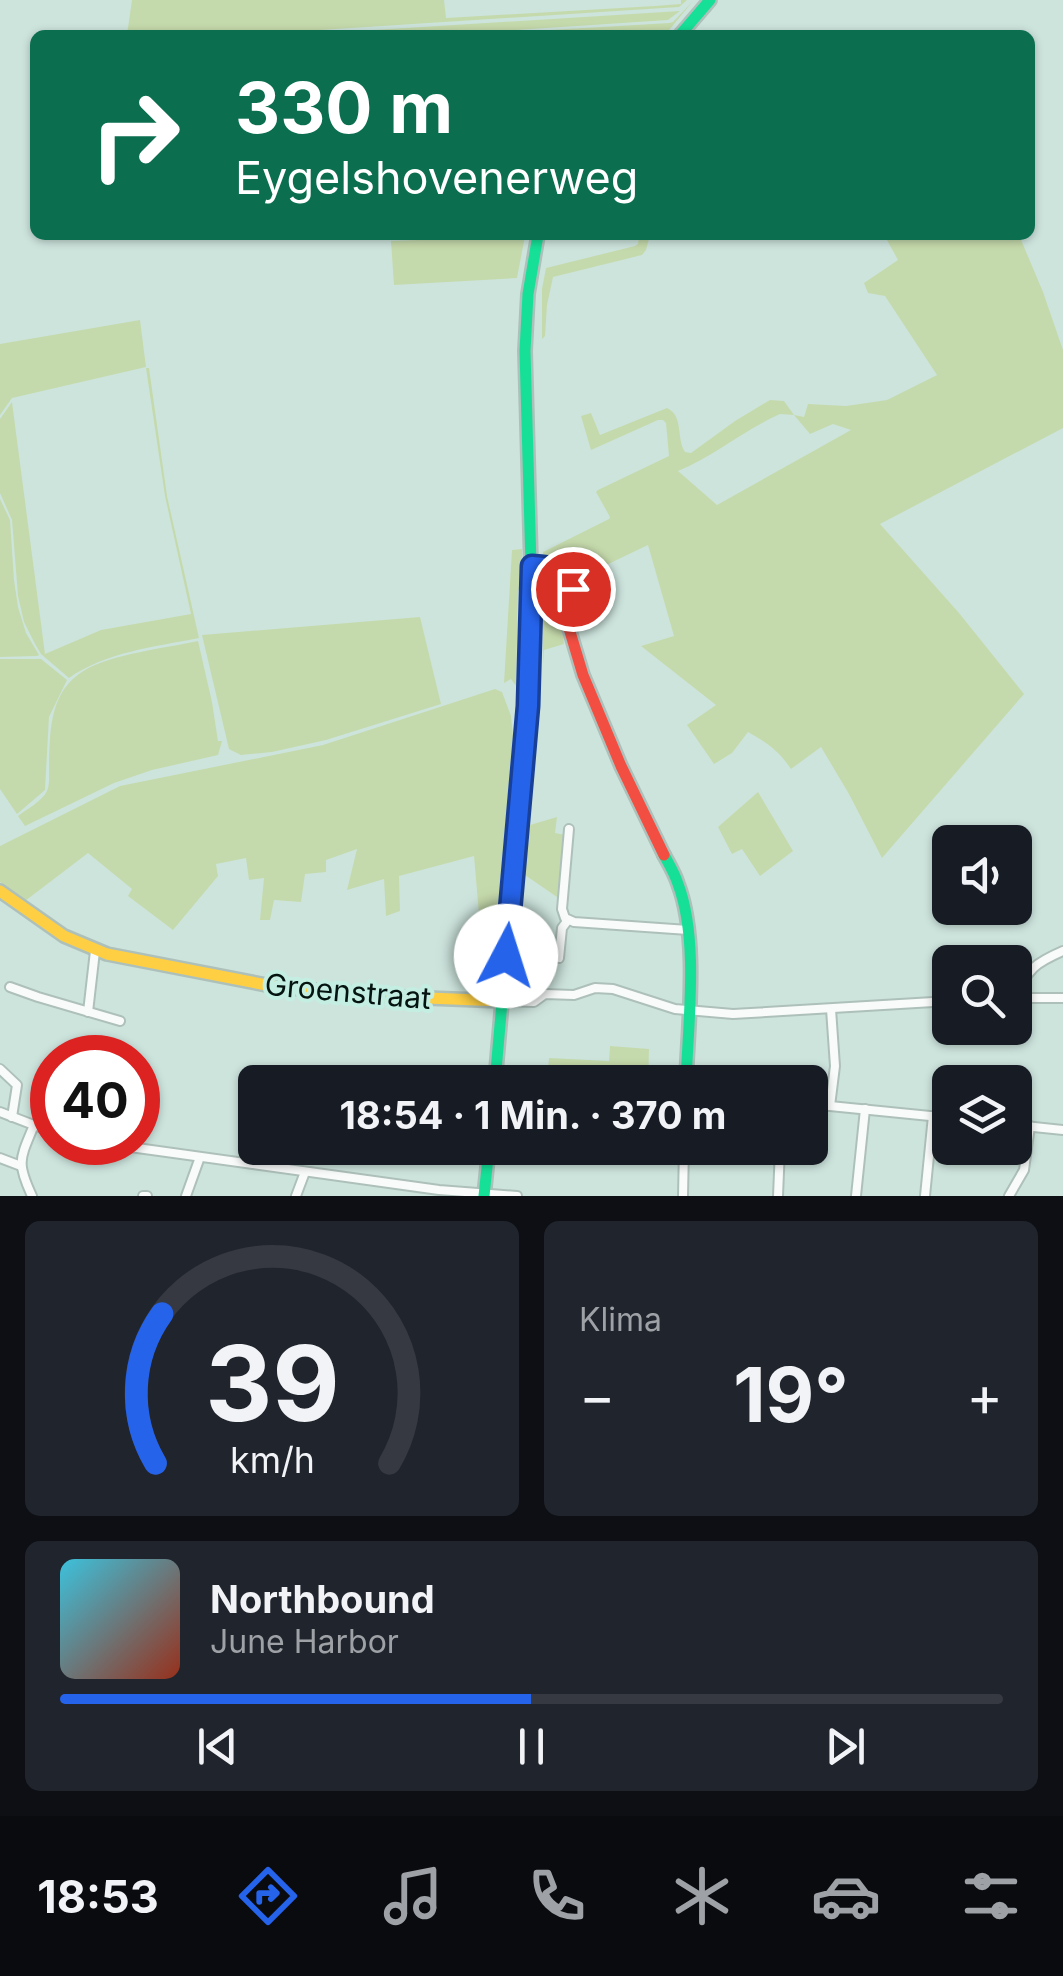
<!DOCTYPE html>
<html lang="de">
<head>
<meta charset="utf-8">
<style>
	:root { --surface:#171b24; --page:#20242c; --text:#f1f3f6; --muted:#9ea1a6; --line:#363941; --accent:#2563eb }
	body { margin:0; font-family:Inter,sans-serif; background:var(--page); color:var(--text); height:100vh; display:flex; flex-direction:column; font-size:38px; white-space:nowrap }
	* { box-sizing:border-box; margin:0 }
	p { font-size:32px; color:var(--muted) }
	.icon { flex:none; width:55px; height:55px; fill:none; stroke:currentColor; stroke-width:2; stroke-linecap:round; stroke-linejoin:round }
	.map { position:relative; height:1196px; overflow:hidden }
	.sheet { display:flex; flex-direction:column; gap:25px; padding:25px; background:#0d0f14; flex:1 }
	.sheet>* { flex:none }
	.banner { position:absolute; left:30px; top:30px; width:1005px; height:210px; border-radius:15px; box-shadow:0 2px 8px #0004; background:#0b6e4f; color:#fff; overflow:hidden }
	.buttons { position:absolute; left:932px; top:825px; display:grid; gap:20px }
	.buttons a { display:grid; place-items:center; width:100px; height:100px; border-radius:15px; background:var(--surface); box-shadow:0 2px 8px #0004; font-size:50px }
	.speed { position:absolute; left:30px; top:1035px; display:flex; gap:20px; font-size:50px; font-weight:700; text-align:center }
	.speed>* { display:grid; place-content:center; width:130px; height:130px; border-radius:50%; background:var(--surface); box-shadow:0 2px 8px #0004; line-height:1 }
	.speed .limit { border:15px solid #d22; background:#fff; color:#111 }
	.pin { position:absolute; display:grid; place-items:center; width:85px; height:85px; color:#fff; margin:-42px; border:5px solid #fff; border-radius:50%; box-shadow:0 2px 10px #0007 }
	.me { position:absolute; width:110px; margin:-55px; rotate:5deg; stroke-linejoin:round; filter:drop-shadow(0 0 8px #0008) }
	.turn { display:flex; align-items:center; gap:35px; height:210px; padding:0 40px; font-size:45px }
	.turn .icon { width:130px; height:130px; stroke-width:2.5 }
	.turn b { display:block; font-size:70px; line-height:85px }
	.big { font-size:75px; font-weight:700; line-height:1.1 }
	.sheet .card { flex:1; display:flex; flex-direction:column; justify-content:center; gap:15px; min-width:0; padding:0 35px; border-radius:15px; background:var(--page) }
	.sheet .dial { align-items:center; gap:0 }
	.dial svg { height:260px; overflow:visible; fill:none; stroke:var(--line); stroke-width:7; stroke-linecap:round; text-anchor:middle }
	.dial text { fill:var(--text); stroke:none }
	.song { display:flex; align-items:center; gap:30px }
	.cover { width:120px; height:120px; border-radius:15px; background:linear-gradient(135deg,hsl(190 70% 55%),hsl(10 70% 35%)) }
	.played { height:10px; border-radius:5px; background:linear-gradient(90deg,var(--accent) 50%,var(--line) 50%) }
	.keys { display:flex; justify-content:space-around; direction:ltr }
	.heat { display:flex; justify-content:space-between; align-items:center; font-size:55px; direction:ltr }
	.sheet .tiles { flex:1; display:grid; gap:25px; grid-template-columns:1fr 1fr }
	.card:last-child { grid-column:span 2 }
	.trip { position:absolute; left:238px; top:1065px; width:590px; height:100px; border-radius:15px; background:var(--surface); box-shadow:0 2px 8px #0004; font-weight:700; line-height:100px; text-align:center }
	.dock { display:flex; height:160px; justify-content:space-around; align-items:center; background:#090b0e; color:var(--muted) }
	.dock .icon { width:70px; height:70px }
	.dock .current { color:var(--accent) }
	.dock b { font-size:45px; color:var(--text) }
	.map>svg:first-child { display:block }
</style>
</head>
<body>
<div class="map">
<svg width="1063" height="1196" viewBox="0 0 1063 1196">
	<rect width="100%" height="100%" fill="#cde4dd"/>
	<g fill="#c5daac" fill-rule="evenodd">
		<path d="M132,0H444L446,18L655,6L681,4V0H687L679,7L241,35H127Z"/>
		<path d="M693,1L665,35H467L669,23L673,22Z"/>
		<path d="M680,11L668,20L437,35H294Z"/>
		<path d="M639,235H650L646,250L642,255L553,277L547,305L545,336L542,339V289L546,268L635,246L638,244Z"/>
		<path d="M888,235H1019L1043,292L1063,350V428L880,524L959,613L1024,694L882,858L849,794L821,747L791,769C779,751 766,742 748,732L732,753L714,764L687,725L716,705L641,646L674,636L648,545L602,567L573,575C565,564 556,563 543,561V552L609,519L610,517L596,492L598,490L669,456L666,423L663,420H658L591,450L581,416L591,413L600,435L667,408C684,416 676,438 685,452L691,453L735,421L770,400L784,401L794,415L804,417L808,404L846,406L887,400L937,375L885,296L868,293L864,283L898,260L887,240ZM780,414L794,415L810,434L833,424L851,430L717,505L678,471C714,456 744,430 780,414Z"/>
		<path d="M525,236L517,278L394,285L391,241Z"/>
		<path d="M140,320L146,367L12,398L0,415V344Z"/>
		<path d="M146,368H149L167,496L199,638C154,647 106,652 69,678L41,654L35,644L24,622L18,596L12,520L0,493V419L12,402L45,654L101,630L191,614L165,496Z"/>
		<path d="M0,499L10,520L14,580L18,607L26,633L39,655L37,656L0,657Z"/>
		<path d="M522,549V585L518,591L516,686L511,679L504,683L512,550Z"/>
		<path d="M542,573L558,576L565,587L560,616L564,644L544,650L543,665V595L539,590V577Z"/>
		<path d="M420,617L441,704L326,740L272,752L241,755L229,749L202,635Z"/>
		<path d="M198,641L212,702L218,741H222L218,755L152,770L114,783L25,826L18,816C27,809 42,801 47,791C50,784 49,775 49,767C50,731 49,691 85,670C112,654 166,648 198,641Z"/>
		<path d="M0,659H41L67,680L49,717L45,790L17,814L0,789Z"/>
		<path d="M495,689L502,692L511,716L513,736L497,922L484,921L479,914L474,856L399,876L400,911L386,916L384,879L347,890L357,849L326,860V872L305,874L301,902L274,900L270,920H260L264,878L249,880L246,858L216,864L218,876L173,930L128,896L132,889L88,853L25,901L0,882V846L120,786L323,745Z"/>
		<path d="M758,792L793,851L760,876L742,849L732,854L718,827Z"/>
		<path d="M557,817L555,833L565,835L559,896L557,897L525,875L530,825Z"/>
		<path d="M610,1046L649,1049L648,1082H547L549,1058L609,1061Z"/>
	</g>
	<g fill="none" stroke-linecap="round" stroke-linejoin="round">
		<defs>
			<g id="street">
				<path d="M569,829L562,909L565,918L574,922L688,930"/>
				<path d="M559,958L562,928L568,920"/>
				<path d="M10,987L38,997L120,1021"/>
				<path d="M1018,998H1063"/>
				<path d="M1020,998C1022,970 1040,961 1063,951"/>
				<path d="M502,1001L534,1002L545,994L574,995L595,988L613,989L675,1009L733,1014L950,1001"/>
				<path d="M88,1012L95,951"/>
				<path d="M0,1069L17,1085L12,1117"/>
				<path d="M810,1104L950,1118"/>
				<path d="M830,1106L835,1066L831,1009"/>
				<path d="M0,1112L52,1132"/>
				<path d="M1015,1125L1063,1130"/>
				<path d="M94,1142L439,1190L517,1196"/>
				<path d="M0,1158L21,1166"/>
				<path d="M32,1196C16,1162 20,1159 34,1125"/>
				<path d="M143,1196H147"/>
				<path d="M186,1196L200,1157"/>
				<path d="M296,1196L305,1172"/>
				<path d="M683,1196L684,1148"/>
				<path d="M778,1196L780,1148"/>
				<path d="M856,1196L865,1109"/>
				<path d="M925,1196L933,1116"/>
				<path d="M1009,1196L1024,1170L1030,1126"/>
			</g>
			<g id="fast">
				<path d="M680,35L710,0"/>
				<path d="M664,855C669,864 675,874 678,884C699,939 688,1024 686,1082"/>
				<path d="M495,1082L528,706L532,601L525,351L528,294L538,235"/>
				<path d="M484,1196L489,1148"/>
			</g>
			<path id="slow" d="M0,891L64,936L107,954L277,987L403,997L502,1001"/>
			<path id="jam" d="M531,566L560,570L571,583L572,591L568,625L583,675L621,766L664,855"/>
		</defs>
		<use href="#street" stroke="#aec0ba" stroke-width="12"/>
		<use href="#fast" stroke="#aec0ba" stroke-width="16"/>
		<use href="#slow" stroke="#aec0ba" stroke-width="16"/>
		<use href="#jam" stroke="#aec0ba" stroke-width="16"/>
		<use href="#street" stroke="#f8fbfa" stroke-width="8"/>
		<use href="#fast" stroke="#16e098" stroke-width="11"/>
		<use href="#slow" stroke="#ffcf43" stroke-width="11"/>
		<use href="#jam" stroke="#f24e42" stroke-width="11"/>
	</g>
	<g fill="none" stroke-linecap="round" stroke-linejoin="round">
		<defs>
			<path id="route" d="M506,956L528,706L532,566C551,567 566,568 573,589"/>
		</defs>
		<use href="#route" stroke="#184099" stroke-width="25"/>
		<use href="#route" stroke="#2563eb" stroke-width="18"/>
	</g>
	<g text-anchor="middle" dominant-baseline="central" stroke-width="8" stroke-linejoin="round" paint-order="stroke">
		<g font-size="30" fill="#051410" stroke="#c3eee1">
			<text transform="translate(348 991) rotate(5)">Groenstraat</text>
		</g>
	</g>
</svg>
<div class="buttons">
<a><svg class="icon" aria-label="sound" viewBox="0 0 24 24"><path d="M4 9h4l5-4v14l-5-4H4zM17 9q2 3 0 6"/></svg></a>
<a><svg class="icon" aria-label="search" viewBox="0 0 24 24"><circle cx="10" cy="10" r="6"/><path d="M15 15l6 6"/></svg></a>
<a><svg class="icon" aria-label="layers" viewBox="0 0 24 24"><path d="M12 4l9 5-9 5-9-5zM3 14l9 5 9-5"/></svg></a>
</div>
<div class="speed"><div class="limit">40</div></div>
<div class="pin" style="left:573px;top:589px;background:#d93025"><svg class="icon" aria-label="arrive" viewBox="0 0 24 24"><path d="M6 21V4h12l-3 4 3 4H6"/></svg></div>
<svg class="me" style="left:506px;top:956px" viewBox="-20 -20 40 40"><circle r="19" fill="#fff"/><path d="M0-13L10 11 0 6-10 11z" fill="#2563eb"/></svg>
<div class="trip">18:54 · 1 Min. · 370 m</div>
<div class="banner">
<div class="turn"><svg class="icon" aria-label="right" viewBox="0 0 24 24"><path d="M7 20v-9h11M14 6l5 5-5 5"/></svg><div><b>330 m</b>Eygelshovenerweg</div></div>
</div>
</div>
<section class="sheet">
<div class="tiles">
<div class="card dial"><svg viewBox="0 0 100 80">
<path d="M14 69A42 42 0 1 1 86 69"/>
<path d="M14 69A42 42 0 0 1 16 23" stroke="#2563eb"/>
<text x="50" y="56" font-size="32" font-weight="700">39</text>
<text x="50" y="72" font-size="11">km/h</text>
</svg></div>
<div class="card"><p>Klima</p>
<div class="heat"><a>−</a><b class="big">19°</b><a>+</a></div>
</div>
<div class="card">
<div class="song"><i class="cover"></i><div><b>Northbound</b><p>June Harbor</p></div></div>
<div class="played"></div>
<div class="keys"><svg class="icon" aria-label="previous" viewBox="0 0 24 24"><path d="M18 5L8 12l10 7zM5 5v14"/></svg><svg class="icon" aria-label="pause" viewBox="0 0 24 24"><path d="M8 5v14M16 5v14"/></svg><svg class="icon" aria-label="next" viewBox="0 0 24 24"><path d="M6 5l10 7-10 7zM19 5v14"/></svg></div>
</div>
</div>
</section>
<nav class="dock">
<b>18:53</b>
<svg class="icon current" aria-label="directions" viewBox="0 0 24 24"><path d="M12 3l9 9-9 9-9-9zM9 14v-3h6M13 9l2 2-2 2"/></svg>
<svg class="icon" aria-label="music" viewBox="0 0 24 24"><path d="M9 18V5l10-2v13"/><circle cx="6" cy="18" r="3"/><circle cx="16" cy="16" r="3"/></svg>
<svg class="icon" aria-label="phone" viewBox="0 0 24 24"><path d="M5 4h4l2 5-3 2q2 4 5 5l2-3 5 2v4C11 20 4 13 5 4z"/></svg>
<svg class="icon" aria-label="climate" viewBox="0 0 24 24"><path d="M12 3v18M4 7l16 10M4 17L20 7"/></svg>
<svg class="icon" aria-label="car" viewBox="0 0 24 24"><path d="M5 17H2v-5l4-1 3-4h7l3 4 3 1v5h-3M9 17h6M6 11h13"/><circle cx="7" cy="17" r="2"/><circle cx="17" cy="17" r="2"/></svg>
<svg class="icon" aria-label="filters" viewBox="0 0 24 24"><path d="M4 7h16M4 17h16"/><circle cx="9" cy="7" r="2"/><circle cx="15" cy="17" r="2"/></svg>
</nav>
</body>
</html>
